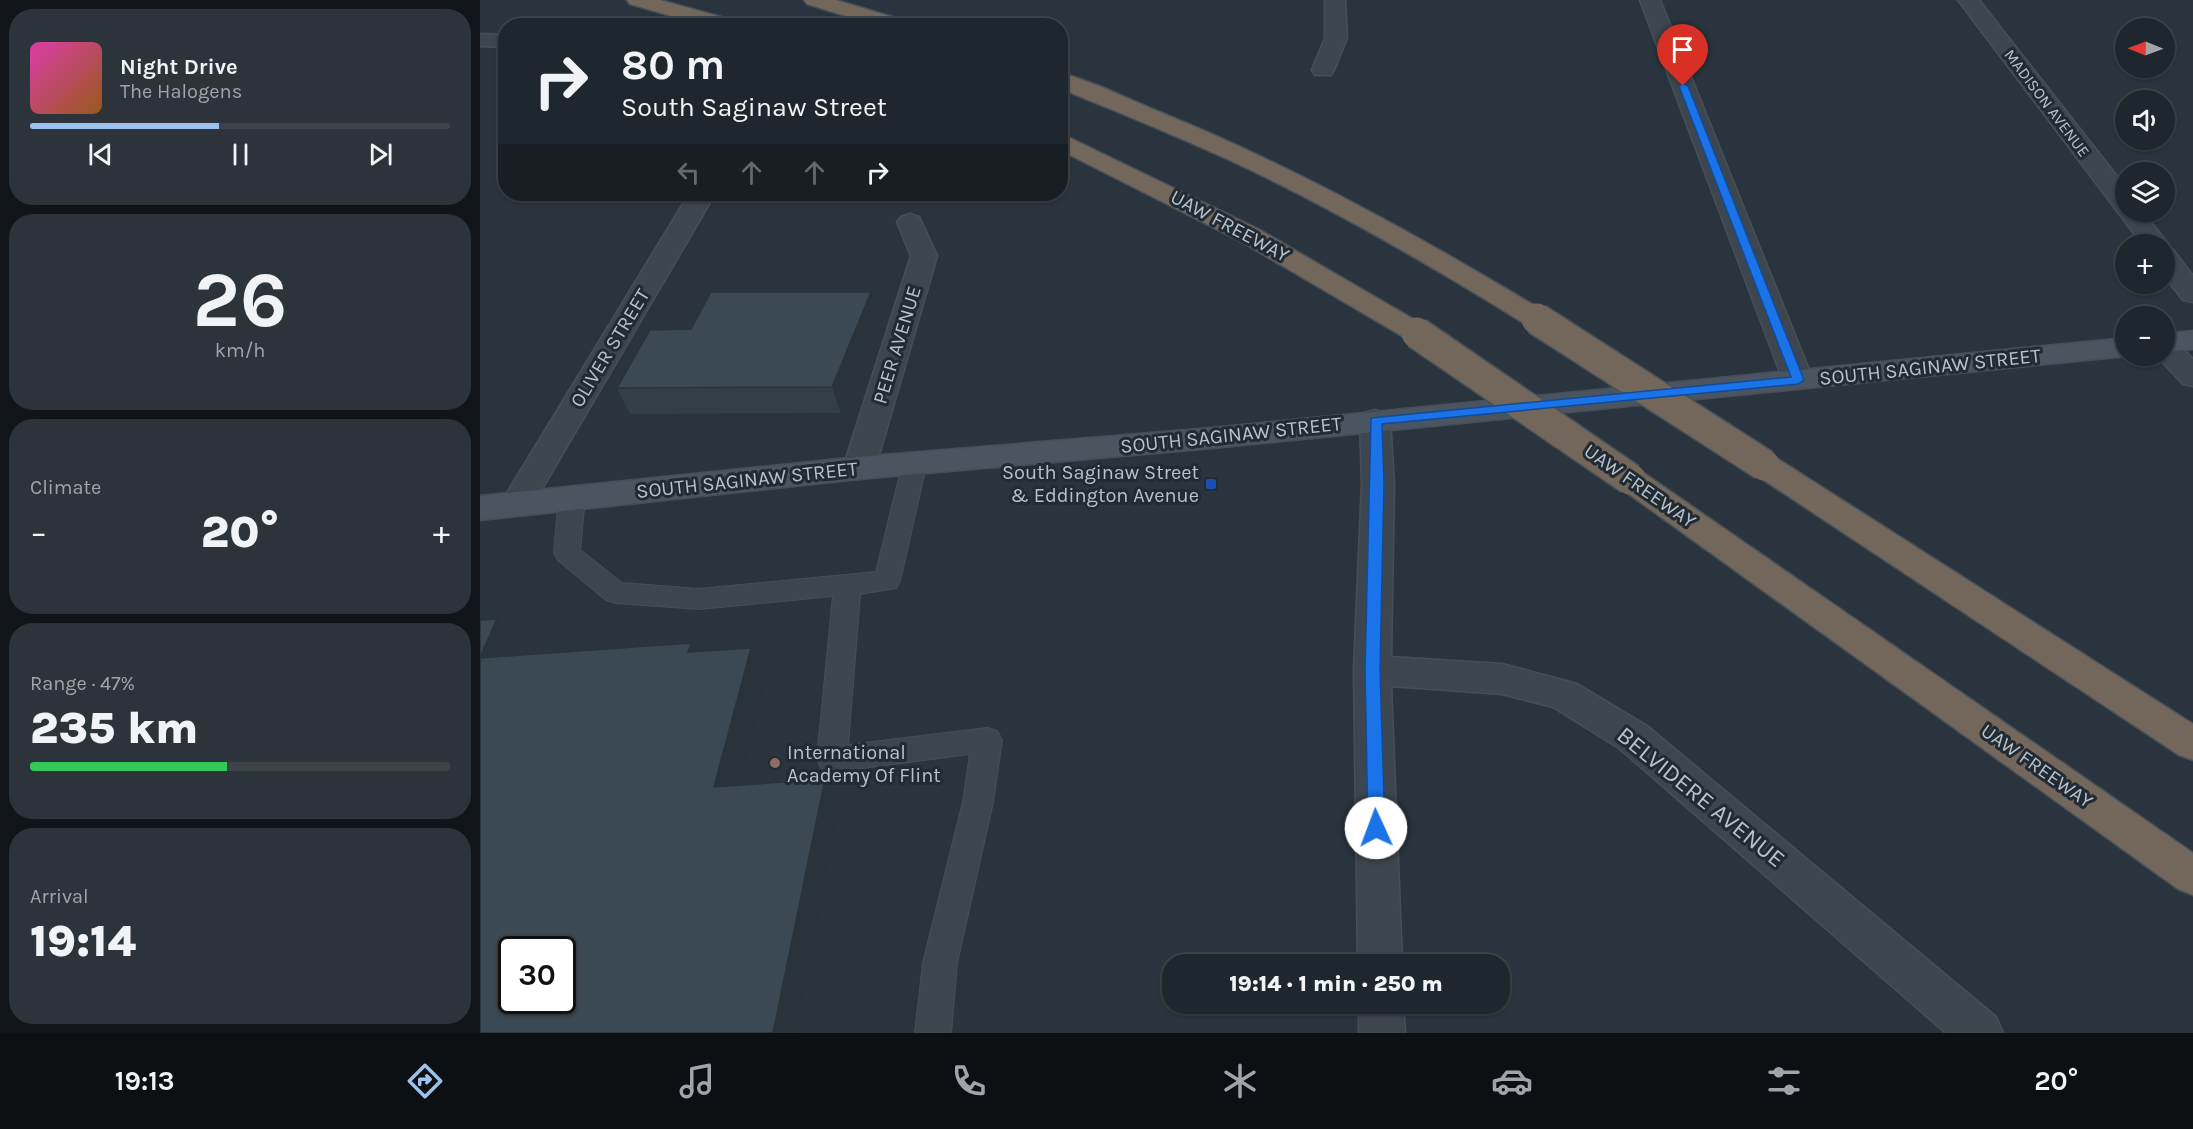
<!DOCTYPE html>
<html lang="en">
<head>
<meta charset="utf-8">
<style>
	:root { --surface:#1f272e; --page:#2c333a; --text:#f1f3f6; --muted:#a1a5aa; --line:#3c444a; --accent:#9ac2ed }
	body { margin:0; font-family:Karla,sans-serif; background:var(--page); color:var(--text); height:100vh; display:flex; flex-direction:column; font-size:22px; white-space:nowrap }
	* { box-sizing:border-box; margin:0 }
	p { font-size:20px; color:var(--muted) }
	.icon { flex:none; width:33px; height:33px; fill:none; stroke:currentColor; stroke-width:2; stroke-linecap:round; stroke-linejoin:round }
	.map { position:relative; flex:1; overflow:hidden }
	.details { display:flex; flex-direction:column; gap:9px; padding:9px; background:#111519; width:480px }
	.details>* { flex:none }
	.top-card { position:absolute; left:18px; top:18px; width:570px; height:183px; border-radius:24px; box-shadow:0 2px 4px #0004,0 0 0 2px var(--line); background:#1f272e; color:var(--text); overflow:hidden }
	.needle { width:39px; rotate:271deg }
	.fabs { position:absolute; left:1635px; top:18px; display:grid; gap:12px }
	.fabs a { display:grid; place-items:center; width:60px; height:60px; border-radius:50%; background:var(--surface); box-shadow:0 2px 4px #0004,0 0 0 2px var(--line); font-size:30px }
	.speed { position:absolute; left:18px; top:936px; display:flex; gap:12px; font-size:30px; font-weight:700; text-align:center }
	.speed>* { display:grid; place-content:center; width:78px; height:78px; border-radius:50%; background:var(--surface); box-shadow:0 2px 4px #0004,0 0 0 2px var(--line); line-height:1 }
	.speed .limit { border:3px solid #111; border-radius:9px; background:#fff; color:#111 }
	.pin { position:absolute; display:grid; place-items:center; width:51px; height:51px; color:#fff; margin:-62px -26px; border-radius:50% 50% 50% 0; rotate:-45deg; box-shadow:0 0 6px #0007 }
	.pin .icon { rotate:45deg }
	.me { position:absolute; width:66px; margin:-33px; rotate:358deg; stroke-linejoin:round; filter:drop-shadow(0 0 4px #0008) }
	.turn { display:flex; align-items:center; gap:21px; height:126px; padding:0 24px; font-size:27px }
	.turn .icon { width:78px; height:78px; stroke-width:2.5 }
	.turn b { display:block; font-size:42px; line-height:51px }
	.lanes { display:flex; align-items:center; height:57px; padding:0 24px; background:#0003; justify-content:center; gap:30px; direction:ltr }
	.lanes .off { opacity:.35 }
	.big { font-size:45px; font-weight:800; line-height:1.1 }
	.details .tile { flex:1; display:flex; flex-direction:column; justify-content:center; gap:9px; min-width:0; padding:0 21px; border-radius:24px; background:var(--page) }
	.details .dial { align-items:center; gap:0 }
	.dial b { font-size:78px; line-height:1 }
	.song { display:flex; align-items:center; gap:18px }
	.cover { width:72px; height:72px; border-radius:9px; background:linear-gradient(135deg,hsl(320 70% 55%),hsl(30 70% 35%)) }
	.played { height:6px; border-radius:3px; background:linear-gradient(90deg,var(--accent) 45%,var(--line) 45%) }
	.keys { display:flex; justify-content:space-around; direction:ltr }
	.heat { display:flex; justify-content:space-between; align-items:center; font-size:33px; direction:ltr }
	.charge { height:9px; border-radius:4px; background:linear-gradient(90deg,#34c759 47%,var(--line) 0) }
	.trip { position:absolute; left:682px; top:954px; width:348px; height:60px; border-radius:24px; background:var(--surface); box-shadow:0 2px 4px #0004,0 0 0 2px var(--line); font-weight:800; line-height:60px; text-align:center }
	.dock { display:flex; height:96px; justify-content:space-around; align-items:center; background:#0c1012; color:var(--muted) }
	.dock .icon { width:42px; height:42px }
	.dock .selected { color:var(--accent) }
	.dock b { font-size:27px; color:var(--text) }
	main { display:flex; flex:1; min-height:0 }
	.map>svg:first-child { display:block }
</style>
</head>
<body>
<main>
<section class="details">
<div class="tile">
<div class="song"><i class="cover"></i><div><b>Night Drive</b><p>The Halogens</p></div></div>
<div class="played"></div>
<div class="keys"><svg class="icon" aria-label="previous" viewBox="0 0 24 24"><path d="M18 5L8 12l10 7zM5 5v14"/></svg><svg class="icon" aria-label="pause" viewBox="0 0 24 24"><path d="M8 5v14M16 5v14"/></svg><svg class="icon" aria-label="next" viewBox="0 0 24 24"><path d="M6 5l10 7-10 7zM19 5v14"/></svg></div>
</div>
<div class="tile dial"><b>26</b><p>km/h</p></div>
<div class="tile"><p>Climate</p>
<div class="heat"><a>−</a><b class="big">20°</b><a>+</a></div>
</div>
<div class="tile"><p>Range · 47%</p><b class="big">235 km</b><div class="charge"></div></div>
<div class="tile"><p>Arrival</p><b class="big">19:14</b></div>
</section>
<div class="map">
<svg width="1713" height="1033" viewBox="0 0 1713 1033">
	<rect width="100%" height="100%" fill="#29343e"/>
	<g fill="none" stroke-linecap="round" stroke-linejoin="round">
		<defs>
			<path id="service" d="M434,458L443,460L446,466L420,581L416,588L380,594L368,745L507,728L517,731L522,740L513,802L477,963L471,1033H435L443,963L483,802L490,754L352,772L341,768L337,759L353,596L219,609L136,603L126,600L78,560L74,553L79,497L83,491L92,488L101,491L105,497L100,550L142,583L219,589L396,572L422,466L425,460Z"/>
			<g id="minor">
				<path d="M845,0H865L867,38L854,70L851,75H835L832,70L845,38Z"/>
				<path d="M1160,0H1180L1333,380L1328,387L1318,389L1308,387L1303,380Z"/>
				<path d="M1478,0H1499L1646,188V212H1663L1688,244L1685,248L1693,250L1713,276V302L1703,300L1684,275V244H1662Z"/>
				<path d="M0,34L26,35V47L0,46Z"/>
				<path d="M209,194H235L49,511L37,514L25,511L21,503Z"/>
				<path d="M430,214L439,217L457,256L395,468L390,476L379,479L368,476L363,468L431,256L417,222L421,217Z"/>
				<path d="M1684,337L1694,340L1713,359V386L1703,384L1677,356H1684Z"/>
				<path d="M895,410L906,413L910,420L914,483L911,657L1022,664L1097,684L1167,726L1516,1017L1523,1033H1466L1139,748L1073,707L1022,694L911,686L922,964H878L874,670L882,483L880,420L884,413Z"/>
				<path d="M879,1004H923L925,1033H879Z"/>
			</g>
			<g id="secondary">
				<path d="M1713,331V349L1684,352V334Z"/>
				<path d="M1646,338V356L732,448L379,479L0,520V496L379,457L732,428Z"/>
			</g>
			<g id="motorway">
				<path d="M147,0H180L259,22L262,26H226L150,4Z"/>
				<path d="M324,0H356L429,22L432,26H398L327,4Z"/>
				<path d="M580,73C616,82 652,101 687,115C819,169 944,239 1067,313L1071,319L1067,325L1057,328L1047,325C963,273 878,223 789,179C721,145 651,118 580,88Z"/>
				<path d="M580,133L780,230L947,327L951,333L947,339L937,342L927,339L762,242L580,150Z"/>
				<path d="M1284,454L1295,457L1713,724V760L1699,755L1273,473L1268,465L1273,457Z"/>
				<path d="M1150,468L1161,471L1713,853V895L1698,889L1139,487L1134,479L1139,471Z"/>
			</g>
		</defs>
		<use href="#service" stroke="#464f58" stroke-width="2"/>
		<use href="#minor" stroke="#464f58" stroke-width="3"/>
		<use href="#secondary" stroke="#464f58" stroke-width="3"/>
		<use href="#motorway" stroke="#475159" stroke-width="3"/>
		<use href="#service" fill="#3d464e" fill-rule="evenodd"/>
		<use href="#minor" fill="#3d464e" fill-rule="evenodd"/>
		<use href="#secondary" fill="#4b5561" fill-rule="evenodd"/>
		<use href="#motorway" fill="#73675b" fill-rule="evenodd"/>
		<defs>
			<g id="motorway-bridge">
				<path d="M1057,319L1284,465"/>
				<path d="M937,333L1150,479"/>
			</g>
		</defs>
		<use href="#motorway-bridge" stroke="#475159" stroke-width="34" stroke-linecap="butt"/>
		<use href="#motorway-bridge" stroke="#73675b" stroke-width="31"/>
	</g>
	<path fill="#333f48" d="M398,318L361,413L150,414L137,388L211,329Z"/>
	<g fill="#29333b">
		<path d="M391,292L398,318L361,413L352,387Z"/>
		<path d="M17,619L38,651L22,690L0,659V657Z"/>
		<path d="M211,643L228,675L208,652Z"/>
		<path d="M271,648L286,680L252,818L234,787Z"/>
		<path d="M345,779L359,810L316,1033H293Z"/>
	</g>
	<g fill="#3b4954" stroke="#29333b" stroke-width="1.5" fill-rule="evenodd">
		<path d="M231,292H391L352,387L137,388L170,330L211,329Z"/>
		<path d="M17,619L0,657V620Z"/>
		<path d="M211,643L208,652L271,648L234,787L345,779L293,1033H0V658ZM32,950H82V1000H32Z"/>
	</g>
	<path fill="#1a73e8" stroke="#114b97" stroke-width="1.5" d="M1203,83L1208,86L1324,380L1318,384L902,424L904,483L900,670L905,828L902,833L896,836L890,833L888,828L885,670L891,418L1311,377L1199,86Z"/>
	<rect fill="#1a4fb4" stroke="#212b34" stroke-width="2" x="725" y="478" width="12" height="12" rx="3"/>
	<circle fill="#8d6e63" stroke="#212b34" stroke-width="2" cx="295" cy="763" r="6"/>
	<g text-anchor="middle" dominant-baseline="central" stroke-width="6" stroke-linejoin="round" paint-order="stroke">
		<g font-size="16" fill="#b9c1c9" stroke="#212b34">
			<text transform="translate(1567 103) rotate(53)">MADISON AVENUE</text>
		</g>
		<g font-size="20" fill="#b9c1c9" stroke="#212b34">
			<text transform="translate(750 226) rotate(28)">UAW FREEWAY</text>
			<text transform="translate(417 345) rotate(-73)">PEER AVENUE</text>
			<text transform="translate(130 348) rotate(-59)">OLIVER STREET</text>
			<text transform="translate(1450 367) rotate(-6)">SOUTH SAGINAW STREET</text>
			<text transform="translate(751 435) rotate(-6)">SOUTH SAGINAW STREET</text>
			<text transform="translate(267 480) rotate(-6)">SOUTH SAGINAW STREET</text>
			<text transform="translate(1160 486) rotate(35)">UAW FREEWAY</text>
			<text transform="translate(1557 766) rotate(35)">UAW FREEWAY</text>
		</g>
		<g font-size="20" fill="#b9c1c9" stroke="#212b34" text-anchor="end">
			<text x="719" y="472">South Saginaw Street<tspan x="719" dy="23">&amp; Eddington Avenue</tspan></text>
			<text x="307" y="752" text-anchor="start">International<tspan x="307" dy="23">Academy Of Flint</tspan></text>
		</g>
		<g font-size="24" fill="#b9c1c9" stroke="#212b34">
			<text transform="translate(1221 797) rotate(39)">BELVIDERE AVENUE</text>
		</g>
	</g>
</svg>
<div class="fabs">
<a><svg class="needle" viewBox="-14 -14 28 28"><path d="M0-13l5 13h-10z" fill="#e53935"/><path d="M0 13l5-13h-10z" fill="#a1a5aa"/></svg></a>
<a><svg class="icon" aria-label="sound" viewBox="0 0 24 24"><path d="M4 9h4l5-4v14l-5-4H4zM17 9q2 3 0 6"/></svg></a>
<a><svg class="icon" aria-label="layers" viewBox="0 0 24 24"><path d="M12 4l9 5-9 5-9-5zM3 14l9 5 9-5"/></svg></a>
<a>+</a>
<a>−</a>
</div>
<div class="speed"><div class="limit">30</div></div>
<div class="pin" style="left:1203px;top:86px;background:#d93025"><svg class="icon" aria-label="arrive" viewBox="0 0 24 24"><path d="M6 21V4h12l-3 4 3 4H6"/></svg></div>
<svg class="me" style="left:896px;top:828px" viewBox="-20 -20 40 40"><circle r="19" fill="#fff"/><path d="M0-13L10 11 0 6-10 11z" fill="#1a73e8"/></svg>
<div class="trip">19:14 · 1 min · 250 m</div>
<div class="top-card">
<div class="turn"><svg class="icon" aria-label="right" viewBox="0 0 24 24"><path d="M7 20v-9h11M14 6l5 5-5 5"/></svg><div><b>80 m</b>South Saginaw Street</div></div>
<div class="lanes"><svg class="icon off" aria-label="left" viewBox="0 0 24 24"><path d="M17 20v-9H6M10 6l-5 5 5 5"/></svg><svg class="icon off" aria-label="ahead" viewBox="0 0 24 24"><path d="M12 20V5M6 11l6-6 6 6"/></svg><svg class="icon off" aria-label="ahead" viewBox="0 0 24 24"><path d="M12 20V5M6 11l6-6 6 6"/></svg><svg class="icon" aria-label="right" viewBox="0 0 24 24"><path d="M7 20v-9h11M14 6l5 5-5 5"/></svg></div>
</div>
</div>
</main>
<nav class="dock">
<b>19:13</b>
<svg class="icon selected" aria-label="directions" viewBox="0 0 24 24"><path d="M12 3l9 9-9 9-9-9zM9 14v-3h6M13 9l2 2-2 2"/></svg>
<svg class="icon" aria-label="music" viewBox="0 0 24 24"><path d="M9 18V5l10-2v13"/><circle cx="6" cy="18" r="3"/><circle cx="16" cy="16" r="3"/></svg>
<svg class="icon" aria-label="phone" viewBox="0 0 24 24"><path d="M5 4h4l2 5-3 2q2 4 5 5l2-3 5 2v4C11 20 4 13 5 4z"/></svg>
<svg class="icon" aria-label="climate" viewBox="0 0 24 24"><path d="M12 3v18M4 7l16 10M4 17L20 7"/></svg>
<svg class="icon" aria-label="car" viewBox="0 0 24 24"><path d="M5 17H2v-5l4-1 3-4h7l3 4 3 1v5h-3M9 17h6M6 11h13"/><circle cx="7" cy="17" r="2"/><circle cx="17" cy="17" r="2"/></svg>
<svg class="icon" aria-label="filters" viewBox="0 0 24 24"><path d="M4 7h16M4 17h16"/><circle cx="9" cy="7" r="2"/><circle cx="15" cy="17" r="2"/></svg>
<b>20°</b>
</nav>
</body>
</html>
